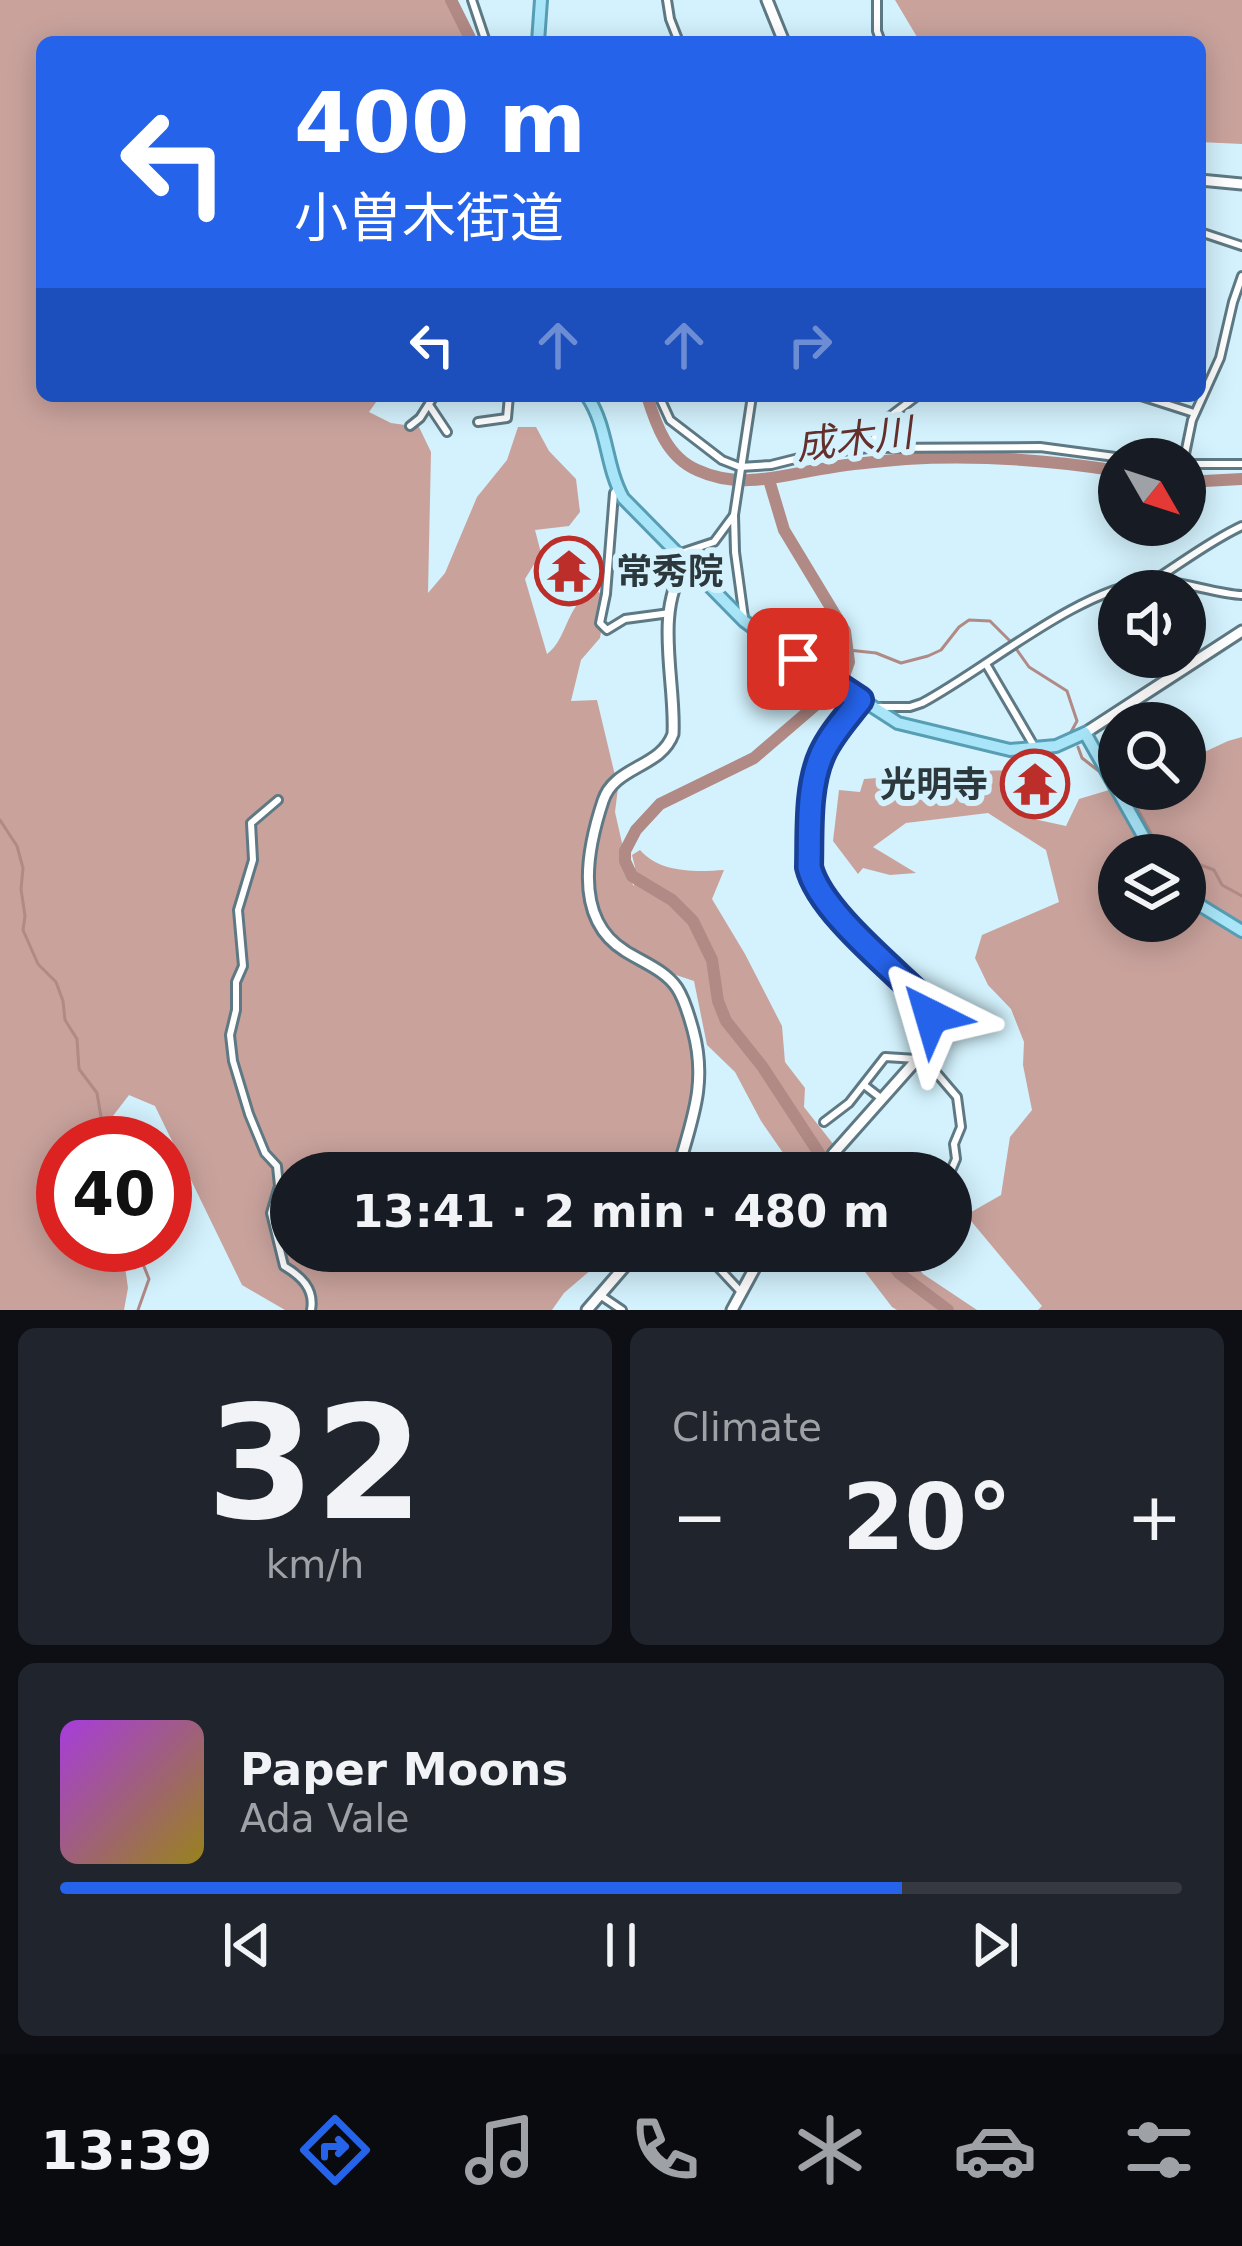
<!DOCTYPE html>
<html lang="en">
<head>
<meta charset="utf-8">
<style>
	:root { --surface:#171b24; --page:#20242c; --text:#f1f3f6; --muted:#9ea1a6; --line:#363941; --accent:#2563eb }
	body { margin:0; font-family:"DejaVu Sans","Noto Sans JP",sans-serif; background:var(--page); color:var(--text); height:100vh; display:flex; flex-direction:column; font-size:45px; white-space:nowrap }
	* { box-sizing:border-box; margin:0 }
	p { font-size:39px; color:var(--muted) }
	.icon { flex:none; width:66px; height:66px; fill:none; stroke:currentColor; stroke-width:2; stroke-linecap:round; stroke-linejoin:round }
	.map { position:relative; height:1310px; overflow:hidden }
	.sheet { display:flex; flex-direction:column; gap:18px; padding:18px; background:#0d0f14; flex:1 }
	.sheet>* { flex:none }
	.hud { position:absolute; left:36px; top:36px; width:1170px; height:366px; border-radius:18px; box-shadow:0 6px 30px #0003; background:#2563eb; color:#fff; overflow:hidden }
	.needle { width:78px; rotate:129deg }
	.fabs { position:absolute; left:1098px; top:438px; display:grid; gap:24px }
	.fabs a { display:grid; place-items:center; width:108px; height:108px; border-radius:50%; background:var(--surface); box-shadow:0 6px 30px #0003; font-size:60px }
	.speed { position:absolute; left:36px; top:1116px; display:flex; gap:24px; font-size:60px; font-weight:700; text-align:center }
	.speed>* { display:grid; place-content:center; width:156px; height:156px; border-radius:50%; background:var(--surface); box-shadow:0 6px 30px #0003; line-height:1 }
	.speed .limit { border:18px solid #d22; background:#fff; color:#111 }
	.pin { position:absolute; display:grid; place-items:center; width:102px; height:102px; color:#fff; margin:-51px; border-radius:24px; box-shadow:0 6px 18px #0006 }
	.me { position:absolute; width:132px; margin:-66px; rotate:320deg; stroke-linejoin:round; filter:drop-shadow(0 0 9px #0008) }
	.turn { display:flex; align-items:center; gap:42px; height:252px; padding:0 60px; font-size:54px }
	.turn .icon { width:156px; height:156px; stroke-width:2.5 }
	.turn b { display:block; font-size:84px; line-height:102px }
	.lanes { display:flex; align-items:center; height:114px; padding:0 60px; background:#0003; justify-content:center; gap:60px; direction:ltr }
	.lanes .off { opacity:.35 }
	.big { font-size:90px; font-weight:700; line-height:1.1 }
	.sheet .widget { flex:1; display:flex; flex-direction:column; justify-content:center; gap:18px; min-width:0; padding:0 42px; border-radius:18px; background:var(--page) }
	.sheet .dial { align-items:center; gap:0 }
	.dial b { font-size:156px; line-height:1 }
	.song { display:flex; align-items:center; gap:36px }
	.cover { width:144px; height:144px; border-radius:18px; background:linear-gradient(135deg,hsl(280 70% 55%),hsl(50 70% 35%)) }
	.played { height:12px; border-radius:6px; background:linear-gradient(90deg,var(--accent) 75%,var(--line) 75%) }
	.keys { display:flex; justify-content:space-around; direction:ltr }
	.heat { display:flex; justify-content:space-between; align-items:center; font-size:66px; direction:ltr }
	.sheet .tiles { flex:1; display:grid; gap:18px; grid-template-columns:1fr 1fr }
	.widget:last-child { grid-column:span 2 }
	.trip { position:absolute; left:270px; top:1152px; width:702px; height:120px; border-radius:60px; background:var(--surface); box-shadow:0 6px 30px #0003; font-weight:700; line-height:120px; text-align:center }
	.tabs { display:flex; height:192px; justify-content:space-around; align-items:center; background:#090b0e; color:var(--muted) }
	.tabs .icon { width:84px; height:84px }
	.tabs .selected { color:var(--accent) }
	.tabs b { font-size:54px; color:var(--text) }
	.map>svg:first-child { display:block }
</style>
</head>
<body>
<div class="map">
<svg width="1242" height="1310" viewBox="0 0 1242 1310">
	<rect width="100%" height="100%" fill="#d3f2fd"/>
	<g fill="#c9a29c" fill-rule="evenodd">
		<path d="M0,0H451L471,42H42V396H385L379,398L369,412L391,423L419,427L431,452L428,593L445,573L477,497L507,460L518,427H536L549,451L576,479L580,512L569,526L535,530L541,553L525,579L547,654C570,637 565,598 599,592L606,601L600,638L581,660L571,701L597,700L618,788L615,812L622,843L623,870L634,886L635,867L632,855L640,850C660,873 695,872 724,870L712,899L745,954L782,1026L785,1062L805,1088L804,1107L856,1173H797L761,1121L735,1072L707,1045L694,981L676,975L667,985C684,1009 697,1048 696,1078C694,1105 679,1146 671,1173H291V1251H613L564,1293L552,1310H285L242,1285L155,1106L129,1095L106,1125L108,1143H63V1245H122L128,1288L124,1310H0Z"/>
		<path d="M895,0H1242V144L1200,142V42H920Z"/>
		<path d="M1242,737V1310H1038L1042,1306L966,1215L1001,1195L1010,1137L1032,1110L1023,1065L1024,1042L1011,1009L988,985L975,958L982,935L1059,902L1046,850L988,813L906,823L873,847L916,873L890,875L863,868L858,874L833,841L839,790L860,792L864,779L974,771L1021,770L1020,816L1066,826L1079,799L1119,787L1185,789V761L1228,741ZM1119,855H1185V921H1119Z"/>
		<path d="M849,1251H907L923,1274L977,1310H897L892,1307Z"/>
	</g>
	<g fill="none" stroke-linecap="round" stroke-linejoin="round">
		<g stroke="#b18a85" stroke-width="3">
			<path d="M848,650L876,653L901,663L928,656L941,650L959,627L969,620L990,621L1011,642"/>
			<path d="M1017,650L1029,667L1067,691L1077,721L1071,732"/>
			<path d="M1078,747L1082,758L1100,772L1119,804"/>
			<path d="M1137,808L1160,850L1173,855"/>
			<path d="M0,820L17,846L23,868L21,889L25,916L23,930L38,964L56,982L63,1001L65,1020L77,1039L79,1069L97,1093L101,1117L116,1129L123,1143"/>
			<path d="M1185,859L1214,870L1222,885L1242,896"/>
			<path d="M138,1310L149,1279L143,1264L146,1257L145,1245"/>
		</g>
		<g stroke="#b18a85" stroke-width="12">
			<path d="M451,0L472,42"/>
			<path d="M647,396C656,425 667,457 697,470C742,491 786,474 833,467C857,463 882,461 906,459C977,455 1050,460 1119,471"/>
			<path d="M769,480L784,530L845,631L849,662L844,676L832,691L754,758L660,804L636,830L625,851V861L632,876L672,900L693,921L712,960L718,1001L726,1021L762,1066L832,1173"/>
			<path d="M1185,482L1242,479"/>
			<path d="M880,1251L900,1274L948,1310"/>
		</g>
		<defs>
			<g id="street">
				<path d="M472,0L486,42"/>
				<path d="M667,0L670,19L679,42"/>
				<path d="M877,0V31L881,42"/>
				<path d="M1200,232L1242,246"/>
				<path d="M659,396L670,420L722,460L740,467L771,465L815,454L868,448"/>
				<path d="M917,396L888,418L868,448L1040,447L1130,459"/>
				<path d="M1141,396L1194,413"/>
				<path d="M429,405L447,432"/>
				<path d="M478,422L507,418L509,396"/>
				<path d="M410,426L420,418L434,396"/>
				<path d="M1184,459L1192,420L1220,358L1233,302L1242,276"/>
				<path d="M1185,464H1242"/>
				<path d="M617,489L614,493L606,594L600,623L607,630L625,619L670,613"/>
				<path d="M734,515L735,552L744,618"/>
				<path d="M681,553L714,542L734,515L752,396"/>
				<path d="M1153,581C1183,562 1210,541 1242,526"/>
				<path d="M986,664L1034,746"/>
				<path d="M878,707H910L922,703C989,667 1075,591 1150,581C1173,578 1215,594 1242,595"/>
				<path d="M278,800L251,823L253,860L238,910L243,966L236,982V1010L230,1035L233,1061L249,1114L265,1153L277,1166L279,1186L271,1213L284,1266C301,1276 315,1289 311,1310"/>
				<path d="M815,885C804,861 811,779 822,754C831,734 846,717 860,700"/>
				<path d="M921,1055L957,1097L961,1127L954,1144L956,1159L950,1173"/>
				<path d="M864,1085L882,1099"/>
				<path d="M824,1122L849,1103L885,1057L917,1059"/>
				<path d="M817,1173L833,1154"/>
				<path d="M951,1197L959,1235L956,1240"/>
				<path d="M703,1251L741,1292"/>
				<path d="M600,1295L622,1310"/>
			</g>
			<g id="secondary">
				<path d="M767,0L784,42"/>
				<path d="M1200,180L1242,184"/>
				<path d="M1085,733L1242,631"/>
				<path d="M815,885L836,913L924,1000C934,1021 934,1035 921,1055L833,1154"/>
				<path d="M677,1173C691,1121 708,1085 693,1030C689,1016 685,1000 677,988C665,970 642,962 625,951C573,919 587,849 603,801C614,766 661,768 673,734C676,681 653,611 686,565"/>
				<path d="M587,1310L638,1251"/>
				<path d="M732,1310L764,1251"/>
			</g>
			<g id="primary">
				<path d="M538,42L541,0"/>
				<path d="M587,396C608,427 605,465 623,498L744,621L774,643L898,723L1010,750L1056,746L1085,733L1154,855"/>
				<path d="M1185,896L1242,931"/>
			</g>
		</defs>
		<use href="#street" stroke="#5e7983" stroke-width="12"/>
		<use href="#secondary" stroke="#5e7983" stroke-width="15"/>
		<use href="#primary" stroke="#579db3" stroke-width="16"/>
		<use href="#street" stroke="#fff" stroke-width="6"/>
		<use href="#secondary" stroke="#fff" stroke-width="9"/>
		<use href="#primary" stroke="#a8e5f8" stroke-width="10"/>
	</g>
	<g fill="none" stroke-linecap="round" stroke-linejoin="round">
		<defs>
			<path id="route" d="M798,659L860,700C847,717 831,734 822,754C807,787 810,832 809,867C819,910 892,968 924,1000L931,1016"/>
		</defs>
		<use href="#route" stroke="#184099" stroke-width="30"/>
		<use href="#route" stroke="#2563eb" stroke-width="21"/>
	</g>
	<defs>
		<symbol id="temple-ring" viewBox="-11 -11 22 22"><circle r="9.5" fill="#d3f2fd" stroke="#bc2e2a" stroke-width="1.5"/><path d="M0-6L5-2H3V0L6.5 2.5H4V6H1.5V3h-3V6H-4V2.5H-6.5L-3 0V-2H-5Z" fill="#bc2e2a"/></symbol>
	</defs>
	<g fill-rule="evenodd">
		<use href="#temple-ring" x="531" y="533" width="76" height="76"/>
		<use href="#temple-ring" x="997" y="746" width="76" height="76"/>
	</g>
	<g text-anchor="middle" dominant-baseline="central" stroke-width="12" stroke-linejoin="round" paint-order="stroke">
		<g font-size="36" font-weight="bold" fill="#2c383c" stroke="#d3f2fd" text-anchor="start">
			<text x="616" y="571">常秀院</text>
			<text x="988" y="784" text-anchor="end">光明寺</text>
		</g>
		<g font-size="39" font-style="italic" fill="#65302b" stroke="#d3f2fd">
			<text transform="translate(854 439) rotate(-7)">成木川</text>
		</g>
	</g>
</svg>
<div class="fabs">
<a><svg class="needle" viewBox="-14 -14 28 28"><path d="M0-13l5 13h-10z" fill="#e53935"/><path d="M0 13l5-13h-10z" fill="#9ea1a6"/></svg></a>
<a><svg class="icon" aria-label="sound" viewBox="0 0 24 24"><path d="M4 9h4l5-4v14l-5-4H4zM17 9q2 3 0 6"/></svg></a>
<a><svg class="icon" aria-label="search" viewBox="0 0 24 24"><circle cx="10" cy="10" r="6"/><path d="M15 15l6 6"/></svg></a>
<a><svg class="icon" aria-label="layers" viewBox="0 0 24 24"><path d="M12 4l9 5-9 5-9-5zM3 14l9 5 9-5"/></svg></a>
</div>
<div class="speed"><div class="limit">40</div></div>
<div class="pin" style="left:798px;top:659px;background:#d93025"><svg class="icon" aria-label="arrive" viewBox="0 0 24 24"><path d="M6 21V4h12l-3 4 3 4H6"/></svg></div>
<svg class="me" style="left:931px;top:1016px" viewBox="-20 -20 40 40"><path d="M0-17L14 15 0 8-14 15z" fill="#2563eb" stroke="#fff" stroke-width="4"/></svg>
<div class="trip">13:41 · 2 min · 480 m</div>
<div class="hud">
<div class="turn"><svg class="icon" aria-label="left" viewBox="0 0 24 24"><path d="M17 20v-9H6M10 6l-5 5 5 5"/></svg><div><b>400 m</b>小曽木街道</div></div>
<div class="lanes"><svg class="icon" aria-label="left" viewBox="0 0 24 24"><path d="M17 20v-9H6M10 6l-5 5 5 5"/></svg><svg class="icon off" aria-label="ahead" viewBox="0 0 24 24"><path d="M12 20V5M6 11l6-6 6 6"/></svg><svg class="icon off" aria-label="ahead" viewBox="0 0 24 24"><path d="M12 20V5M6 11l6-6 6 6"/></svg><svg class="icon off" aria-label="right" viewBox="0 0 24 24"><path d="M7 20v-9h11M14 6l5 5-5 5"/></svg></div>
</div>
</div>
<section class="sheet">
<div class="tiles">
<div class="widget dial"><b>32</b><p>km/h</p></div>
<div class="widget"><p>Climate</p>
<div class="heat"><a>−</a><b class="big">20°</b><a>+</a></div>
</div>
<div class="widget">
<div class="song"><i class="cover"></i><div><b>Paper Moons</b><p>Ada Vale</p></div></div>
<div class="played"></div>
<div class="keys"><svg class="icon" aria-label="previous" viewBox="0 0 24 24"><path d="M18 5L8 12l10 7zM5 5v14"/></svg><svg class="icon" aria-label="pause" viewBox="0 0 24 24"><path d="M8 5v14M16 5v14"/></svg><svg class="icon" aria-label="next" viewBox="0 0 24 24"><path d="M6 5l10 7-10 7zM19 5v14"/></svg></div>
</div>
</div>
</section>
<nav class="tabs">
<b>13:39</b>
<svg class="icon selected" aria-label="directions" viewBox="0 0 24 24"><path d="M12 3l9 9-9 9-9-9zM9 14v-3h6M13 9l2 2-2 2"/></svg>
<svg class="icon" aria-label="music" viewBox="0 0 24 24"><path d="M9 18V5l10-2v13"/><circle cx="6" cy="18" r="3"/><circle cx="16" cy="16" r="3"/></svg>
<svg class="icon" aria-label="phone" viewBox="0 0 24 24"><path d="M5 4h4l2 5-3 2q2 4 5 5l2-3 5 2v4C11 20 4 13 5 4z"/></svg>
<svg class="icon" aria-label="climate" viewBox="0 0 24 24"><path d="M12 3v18M4 7l16 10M4 17L20 7"/></svg>
<svg class="icon" aria-label="car" viewBox="0 0 24 24"><path d="M5 17H2v-5l4-1 3-4h7l3 4 3 1v5h-3M9 17h6M6 11h13"/><circle cx="7" cy="17" r="2"/><circle cx="17" cy="17" r="2"/></svg>
<svg class="icon" aria-label="filters" viewBox="0 0 24 24"><path d="M4 7h16M4 17h16"/><circle cx="9" cy="7" r="2"/><circle cx="15" cy="17" r="2"/></svg>
</nav>
</body>
</html>
